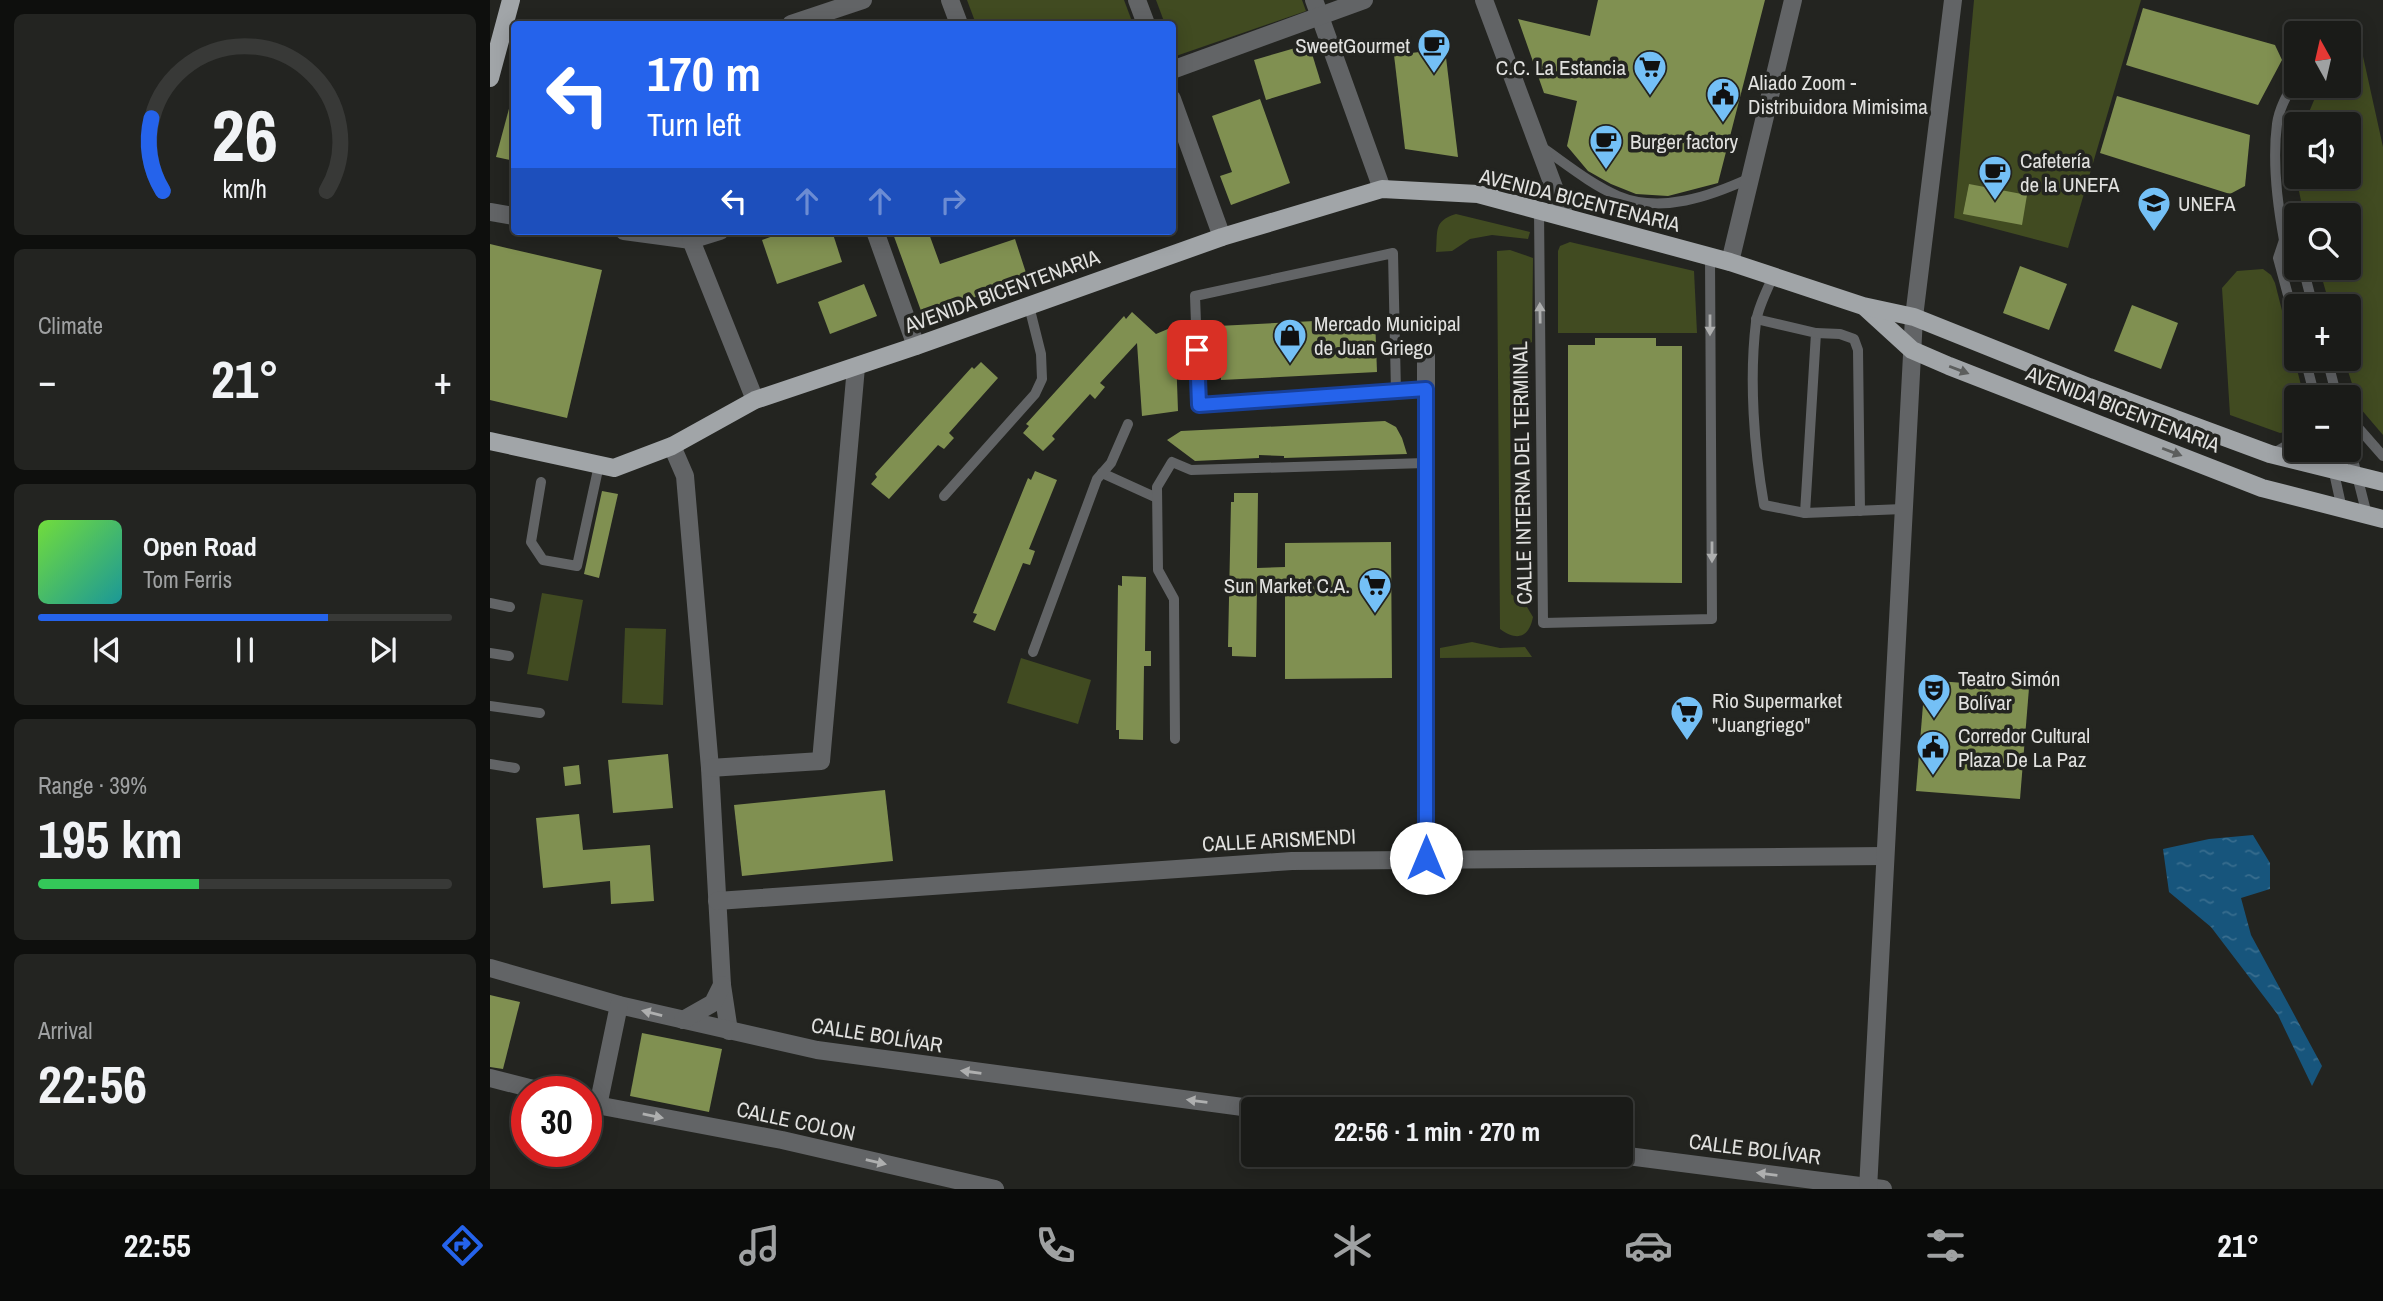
<!DOCTYPE html>
<html lang="en">
<head>
<meta charset="utf-8">
<style>
	:root { --surface:#1a1b18; --page:#232421; --text:#f1f3f6; --muted:#9fa1a2; --line:#383937; --accent:#2563eb }
	body { margin:0; font-family:"Archivo Narrow",sans-serif; background:var(--page); color:var(--text); height:100vh; display:flex; flex-direction:column; font-size:26px; white-space:nowrap }
	* { box-sizing:border-box; margin:0 }
	p { font-size:23px; color:var(--muted) }
	.icon { flex:none; width:38px; height:38px; fill:none; stroke:currentColor; stroke-width:2; stroke-linecap:round; stroke-linejoin:round }
	.map { position:relative; flex:1; overflow:hidden }
	.drawer { display:flex; flex-direction:column; gap:14px; padding:14px; background:#0e0f0d; width:490px }
	.drawer>* { flex:none }
	.guide { position:absolute; left:21px; top:21px; width:665px; height:214px; border-radius:7px; box-shadow:0 4px 18px #0003,0 0 0 2px var(--line); background:#2563eb; color:#fff; overflow:hidden }
	.needle { width:46px; rotate:352deg }
	.controls { position:absolute; left:1794px; top:21px; display:grid; gap:14px }
	.controls a { display:grid; place-items:center; width:77px; height:77px; border-radius:7px; background:var(--surface); box-shadow:0 4px 18px #0003,0 0 0 2px var(--line); font-size:35px }
	.speed { position:absolute; left:21px; top:1076px; display:flex; gap:14px; font-size:35px; font-weight:700; text-align:center }
	.speed>* { display:grid; place-content:center; width:91px; height:91px; border-radius:50%; background:var(--surface); box-shadow:0 4px 18px #0003,0 0 0 2px var(--line); line-height:1 }
	.speed .limit { border:10px solid #d22; background:#fff; color:#111 }
	.pin { position:absolute; display:grid; place-items:center; width:60px; height:60px; color:#fff; margin:-30px; border-radius:14px; box-shadow:0 4px 10px #0006 }
	.me { position:absolute; width:77px; margin:-38px; rotate:0deg; stroke-linejoin:round; filter:drop-shadow(0 0 5px #0008) }
	.turn { display:flex; align-items:center; gap:24px; height:147px; padding:0 21px; font-size:32px }
	.turn .icon { width:91px; height:91px; stroke-width:2.5 }
	.turn b { display:block; font-size:49px; line-height:60px }
	.lanes { display:flex; align-items:center; height:66px; padding:0 21px; background:#0003; justify-content:center; gap:35px; direction:ltr }
	.lanes .off { opacity:.35 }
	.big { font-size:52px; font-weight:700; line-height:1.1 }
	.drawer .widget { flex:1; display:flex; flex-direction:column; justify-content:center; gap:10px; min-width:0; padding:0 24px; border-radius:10px; background:var(--page) }
	.drawer .dial { align-items:center; gap:0 }
	.dial svg { height:182px; overflow:visible; fill:none; stroke:var(--line); stroke-width:7; stroke-linecap:round; text-anchor:middle }
	.dial text { fill:var(--text); stroke:none }
	.song { display:flex; align-items:center; gap:21px }
	.cover { width:84px; height:84px; border-radius:10px; background:linear-gradient(135deg,hsl(100 70% 55%),hsl(180 70% 35%)) }
	.played { height:7px; border-radius:4px; background:linear-gradient(90deg,var(--accent) 70%,var(--line) 70%) }
	.keys { display:flex; justify-content:space-around; direction:ltr }
	.heat { display:flex; justify-content:space-between; align-items:center; font-size:38px; direction:ltr }
	.charge { height:10px; border-radius:5px; background:linear-gradient(90deg,#34c759 39%,var(--line) 0) }
	.trip { position:absolute; left:751px; top:1097px; width:392px; height:70px; border-radius:7px; background:var(--surface); box-shadow:0 4px 18px #0003,0 0 0 2px var(--line); font-weight:700; line-height:70px; text-align:center }
	.tab-bar { display:flex; height:112px; justify-content:space-around; align-items:center; background:#0a0b0a; color:var(--muted) }
	.tab-bar .icon { width:49px; height:49px }
	.tab-bar .selected { color:var(--accent) }
	.tab-bar b { font-size:32px; color:var(--text) }
	main { display:flex; flex:1; min-height:0 }
	.map>svg:first-child { display:block }
</style>
</head>
<body>
<main>
<section class="drawer">
<div class="widget dial"><svg viewBox="0 0 100 80">
<path d="M14 69A42 42 0 1 1 86 69"/>
<path d="M14 69A42 42 0 0 1 9 37" stroke="#2563eb"/>
<text x="50" y="56" font-size="32" font-weight="700">26</text>
<text x="50" y="72" font-size="11">km/h</text>
</svg></div>
<div class="widget"><p>Climate</p>
<div class="heat"><a>−</a><b class="big">21°</b><a>+</a></div>
</div>
<div class="widget">
<div class="song"><i class="cover"></i><div><b>Open Road</b><p>Tom Ferris</p></div></div>
<div class="played"></div>
<div class="keys"><svg class="icon" aria-label="previous" viewBox="0 0 24 24"><path d="M18 5L8 12l10 7zM5 5v14"/></svg><svg class="icon" aria-label="pause" viewBox="0 0 24 24"><path d="M8 5v14M16 5v14"/></svg><svg class="icon" aria-label="next" viewBox="0 0 24 24"><path d="M6 5l10 7-10 7zM19 5v14"/></svg></div>
</div>
<div class="widget"><p>Range · 39%</p><b class="big">195 km</b><div class="charge"></div></div>
<div class="widget"><p>Arrival</p><b class="big">22:56</b></div>
</section>
<div class="map">
<svg width="1893" height="1189" viewBox="0 0 1893 1189">
	<defs>
		<pattern id="water-ripples" width="26" height="14" patternUnits="userSpaceOnUse" patternTransform="scale(1.75)"><rect width="26" height="14" fill="#17557c"/><path d="M2 4q2-2 4 0t4 0M15 11q2-2 4 0t4 0" fill="none" stroke="#386d8e"/></pattern>
	</defs>
	<rect width="100%" height="100%" fill="#232420"/>
	<g fill="#414b21">
		<path d="M477,0H634L643,24H486Z"/>
		<path d="M666,0H812L816,11L686,56L683,47L682,24H675Z"/>
		<path d="M1484,0H1651L1578,248L1464,218Z"/>
		<path d="M1865,20L1893,147V435L1870,408L1854,359H1858V306H1840L1829,268H1858V215H1814L1806,177H1858V124H1814L1830,86H1858V33Z"/>
		<path d="M966,214L1040,232L1038,239L1002,235L980,239L962,251L946,252C948,231 943,221 966,214Z"/>
		<path d="M1080,242L1204,271L1207,333H1068V251L1070,246Z"/>
		<path d="M1020,250L1043,258L1042,342L1028,350L1020,359L1021,594L1037,607L1043,617C1039,637 1028,642 1010,629L1007,251Z"/>
		<path d="M1773,269L1781,275L1785,283L1814,397H1806V426L1799,431L1790,433L1740,415L1732,288L1747,271Z"/>
		<path d="M52,593L93,600L78,681L37,674Z"/>
		<path d="M135,628L176,629L173,705L132,703Z"/>
		<path d="M982,642L1010,648L1035,647L1042,657L950,658V648Z"/>
		<path d="M531,658L601,680L588,724L517,703Z"/>
	</g>
	<path fill="url(#water-ripples)" d="M1763,835L1780,863V889L1751,898L1761,935L1832,1066L1822,1086L1788,1015L1721,927L1679,892L1673,849L1719,839Z"/>
	<g fill="#809051">
		<path d="M1108,0H1275L1228,183L1178,196L1146,194L1121,184L1098,171L1077,146L1087,101L1054,93L1028,19L1100,36Z"/>
		<path d="M1653,8L1785,45L1792,60L1768,105L1636,65Z"/>
		<path d="M819,44L831,83L776,100L764,60Z"/>
		<path d="M955,49L968,157L915,149L904,55Z"/>
		<path d="M1627,96L1760,135L1755,186L1740,194L1610,153Z"/>
		<path d="M770,99L800,183L741,205L730,176L742,172L722,116Z"/>
		<path d="M20,105L24,106V161L6,157Z"/>
		<path d="M1479,184L1537,195L1532,225L1473,214Z"/>
		<path d="M297,231H342L352,262L287,284L272,240Z"/>
		<path d="M402,231H438L450,264L525,239L538,279L465,304L466,308L434,319Z"/>
		<path d="M0,244L112,270L77,418L0,400Z"/>
		<path d="M1530,266L1577,284L1559,330L1513,313Z"/>
		<path d="M374,284L387,316L340,334L328,302Z"/>
		<path d="M1642,305L1688,323L1671,369L1624,351Z"/>
		<path d="M642,312L666,334L685,326L688,411L652,416L647,343L610,383L615,387L605,399L600,394L562,436L565,439L553,451L533,433L539,426L536,424L634,316L636,319Z"/>
		<path d="M885,318L887,372L731,380L728,326Z"/>
		<path d="M1105,338H1166V346H1192V583L1078,582V345H1105Z"/>
		<path d="M491,362L508,378L459,433L464,438L454,449L448,445L399,499L381,484L387,477L385,474L482,367L484,369Z"/>
		<path d="M895,421L906,427L912,438L917,454L794,458V456L769,455V458L705,461L677,440L691,431Z"/>
		<path d="M545,471L567,480L539,549L545,551L540,565L533,563L505,631L483,622L487,614L483,613L538,478L541,480Z"/>
		<path d="M112,491L128,494L109,578L94,574Z"/>
		<path d="M744,493H768L767,568L795,567V543L901,542L902,678L795,679V584L767,583L766,657L742,656V647H738L741,502H744Z"/>
		<path d="M632,576L656,577L655,651H661V666H654L653,740L629,739V730H626L628,585L632,586Z"/>
		<path d="M1435,680L1539,688L1530,799L1426,791Z"/>
		<path d="M178,754L183,808L123,813L118,760Z"/>
		<path d="M89,765L91,784L75,786L73,767Z"/>
		<path d="M395,790L403,861L252,876L244,805Z"/>
		<path d="M89,814L93,850L160,845L164,901L121,904L120,881L53,888L46,818Z"/>
		<path d="M0,995L30,1002L13,1069L0,1067Z"/>
		<path d="M152,1033L232,1049L219,1112L140,1096Z"/>
	</g>
	<g fill="none" stroke-linecap="round" stroke-linejoin="round">
		<g stroke="#626466" stroke-width="10">
			<path d="M1050,146C1075,163 1100,184 1128,196C1171,214 1221,196 1260,178"/>
			<path d="M1049,211L1053,623L1222,619L1220,257"/>
			<path d="M1794,240C1787,202 1782,162 1787,124C1789,108 1798,93 1806,79"/>
			<path d="M1806,251L1794,240L1788,258L1806,325"/>
			<path d="M1813,268L1823,306"/>
			<path d="M1283,276C1277,291 1268,307 1266,322C1259,379 1264,448 1274,505L1315,513L1413,509"/>
			<path d="M1266,319L1326,333L1315,513"/>
			<path d="M1326,333L1350,334L1364,339L1368,350L1370,511"/>
			<path d="M1815,359L1825,397"/>
			<path d="M1837,359L1847,397"/>
			<path d="M906,392L903,253L705,296L709,405L906,392L936,389"/>
			<path d="M1858,416L1893,456"/>
			<path d="M1858,440L1877,515"/>
			<path d="M1839,450L1852,509"/>
			<path d="M1784,453L1799,444L1806,438"/>
			<path d="M612,473L667,498"/>
			<path d="M51,482L41,542L53,560L87,566L109,465"/>
			<path d="M454,496L545,394L552,379L551,354L539,306"/>
			<path d="M0,603L20,607"/>
			<path d="M543,652L607,479L621,463L638,424"/>
			<path d="M0,653L19,656"/>
			<path d="M0,706L50,713"/>
			<path d="M685,739L684,599L668,570L667,487L682,462L701,470L935,463"/>
			<path d="M0,764L25,768"/>
		</g>
		<g stroke="#626466" stroke-width="18">
			<path d="M460,0L469,24"/>
			<path d="M647,0L656,24"/>
			<path d="M824,0L892,189"/>
			<path d="M994,0L1075,217"/>
			<path d="M301,24L373,0"/>
			<path d="M682,70L874,0"/>
			<path d="M682,99L732,237"/>
			<path d="M0,212L24,216"/>
			<path d="M134,231L201,240L230,231"/>
			<path d="M385,231L426,346"/>
			<path d="M201,240L265,400"/>
			<path d="M1240,262L1303,0"/>
			<path d="M936,354V858"/>
			<path d="M182,446L195,476L220,768L232,985L239,1031"/>
			<path d="M220,768L331,761L366,367"/>
			<path d="M227,901L802,861L1395,856"/>
			<path d="M0,968L129,1005L327,1050L775,1110"/>
			<path d="M193,1020L223,1003L232,985"/>
			<path d="M0,1078L55,1092"/>
			<path d="M96,1103L292,1140L505,1189"/>
			<path d="M108,1106L129,1005"/>
			<path d="M1130,1155L1393,1189"/>
			<path d="M1378,1189L1424,317L1463,0"/>
		</g>
		<g stroke="#a1a5a8" stroke-width="18">
			<path d="M0,78L21,0"/>
			<path d="M1376,308L1422,350L1459,366L1772,488L1893,519"/>
			<path d="M0,441L124,468L182,446L265,400L426,346L732,237L892,189L988,194L1240,262L1373,306L1424,317L1599,387L1780,454L1893,482"/>
		</g>
	</g>
	<defs><path id="oneway-solid" d="M-6-.8H1V-3.2L6.5 0L1 3.2V.8H-6Z" transform="scale(1.75)"/></defs>
	<g fill="#aeafaf">
		<use href="#oneway-solid" transform="translate(1050 313) rotate(-91)"/>
		<use href="#oneway-solid" transform="translate(1220 325) rotate(90)"/>
		<use href="#oneway-solid" transform="translate(1222 552) rotate(90)"/>
		<use href="#oneway-solid" transform="translate(162 1013) rotate(-166)"/>
		<use href="#oneway-solid" transform="translate(481 1072) rotate(-172)"/>
		<use href="#oneway-solid" transform="translate(707 1101) rotate(-173)"/>
		<use href="#oneway-solid" transform="translate(163 1116) rotate(11)"/>
		<use href="#oneway-solid" transform="translate(386 1162) rotate(13)"/>
		<use href="#oneway-solid" transform="translate(1277 1174) rotate(-173)"/>
	</g>
	<g fill="#5c5e5d">
		<use href="#oneway-solid" transform="translate(1469 370) rotate(21)"/>
		<use href="#oneway-solid" transform="translate(1682 452) rotate(21)"/>
	</g>
	<g fill="none" stroke-linecap="round" stroke-linejoin="round">
		<defs>
			<path id="route" d="M707,350L709,405L936,389V858"/>
		</defs>
		<use href="#route" stroke="#184099" stroke-width="18"/>
		<use href="#route" stroke="#2563eb" stroke-width="12"/>
	</g>
	<defs>
		<symbol id="cafe-pin" viewBox="-11 -11 22 30"><path d="M0 17L-7.5 6A9.5 9.5 0 1 1 7.5 6Z" fill="#74c0f6" stroke="#232420"/><path d="M-5.5-4.5H6V0H3Q3 3.5 0 3.5H-2.5Q-5.5 3.5-5.5 0ZM3-3.2v2h1.7v-2ZM-6 4.5H4V6H-6Z" fill="#111"/></symbol>
		<symbol id="supermarket-pin" viewBox="-11 -11 22 30"><path d="M0 17L-7.5 6A9.5 9.5 0 1 1 7.5 6Z" fill="#74c0f6" stroke="#232420"/><path d="M-6-5.5h2.5l.6 2H6L4.5 2H-2.5L-4.4-4H-6ZM-1.5 3.2a1.3 1.3 0 1 0 .1 0ZM3 3.2a1.3 1.3 0 1 0 .1 0Z" fill="#111"/></symbol>
		<symbol id="civic-pin" viewBox="-11 -11 22 30"><path d="M0 17L-7.5 6A9.5 9.5 0 1 1 7.5 6Z" fill="#74c0f6" stroke="#232420"/><path d="M-.6-6.5H3V-4.5H.6V-3L4-1V1h2V6H-6V1h2V-1L-.6-3ZM-1.2 2.5V6h2.4V2.5Z" fill="#111"/></symbol>
		<symbol id="university-pin" viewBox="-11 -11 22 30"><path d="M0 17L-7.5 6A9.5 9.5 0 1 1 7.5 6Z" fill="#74c0f6" stroke="#232420"/><path d="M0-5L7-2L0 1L-7-2ZM-4 1L0 2.5L4 1V4Q0 6-4 4Z" fill="#111"/></symbol>
		<symbol id="shop-pin" viewBox="-11 -11 22 30"><path d="M0 17L-7.5 6A9.5 9.5 0 1 1 7.5 6Z" fill="#74c0f6" stroke="#232420"/><path d="M-5-2.5h2.3a2.7 3.5 0 0 1 5.4 0H5L5.5 6h-11ZM-1.5-2.5h3a1.5 2.3 0 0 0-3 0Z" fill="#111"/></symbol>
		<symbol id="theatre-pin" viewBox="-11 -11 22 30"><path d="M0 17L-7.5 6A9.5 9.5 0 1 1 7.5 6Z" fill="#74c0f6" stroke="#232420"/><path d="M-5-5.5Q0-4 5-5.5V0Q5 5 0 6Q-5 5-5 0ZM-3.3-2.5H-1v1.5H-3.3ZM1-2.5H3.3v1.5H1ZM-2.8 1Q0 5.5 2.8 1Z" fill="#111"/></symbol>
	</defs>
	<g fill-rule="evenodd">
		<use href="#cafe-pin" x="925" y="26" width="38" height="52"/>
		<use href="#supermarket-pin" x="1141" y="48" width="38" height="52"/>
		<use href="#civic-pin" x="1214" y="75" width="38" height="52"/>
		<use href="#cafe-pin" x="1097" y="122" width="38" height="52"/>
		<use href="#cafe-pin" x="1486" y="153" width="38" height="52"/>
		<use href="#university-pin" x="1645" y="184" width="38" height="52"/>
		<use href="#shop-pin" x="781" y="316" width="38" height="52"/>
		<use href="#supermarket-pin" x="866" y="566" width="38" height="52"/>
		<use href="#theatre-pin" x="1425" y="671" width="38" height="52"/>
		<use href="#supermarket-pin" x="1178" y="693" width="38" height="52"/>
		<use href="#civic-pin" x="1424" y="728" width="38" height="52"/>
	</g>
	<g text-anchor="middle" dominant-baseline="central" stroke-width="7" stroke-linejoin="round" paint-order="stroke">
		<g font-size="21" fill="#e1e1df" stroke="#232420" text-anchor="start">
			<text x="920" y="45" text-anchor="end">SweetGourmet</text>
			<text x="1136" y="67" text-anchor="end">C.C. La Estancia</text>
			<text x="1258" y="82">Aliado Zoom -<tspan x="1258" dy="24">Distribuidora Mimisima</tspan></text>
			<text x="1140" y="141">Burger factory</text>
			<text x="1530" y="160">Cafetería<tspan x="1530" dy="24">de la UNEFA</tspan></text>
			<text x="1688" y="203">UNEFA</text>
			<text x="824" y="323">Mercado Municipal<tspan x="824" dy="24">de Juan Griego</tspan></text>
			<text x="860" y="585" text-anchor="end">Sun Market C.A.</text>
			<text x="1468" y="678">Teatro Simón<tspan x="1468" dy="24">Bolívar</tspan></text>
			<text x="1222" y="700">Rio Supermarket<tspan x="1222" dy="24">"Juangriego"</tspan></text>
			<text x="1468" y="735">Corredor Cultural<tspan x="1468" dy="24">Plaza De La Paz</tspan></text>
		</g>
		<g font-size="21" fill="#e1e1df" stroke="#232420">
			<text transform="translate(1090 200) rotate(14)">AVENIDA BICENTENARIA</text>
			<text transform="translate(512 291) rotate(-20)">AVENIDA BICENTENARIA</text>
			<text transform="translate(1633 409) rotate(21)">AVENIDA BICENTENARIA</text>
			<text transform="translate(1032 473) rotate(-91)">CALLE INTERNA DEL TERMINAL</text>
			<text transform="translate(789 840) rotate(-3)">CALLE ARISMENDI</text>
			<text transform="translate(387 1035) rotate(9)">CALLE BOLÍVAR</text>
			<text transform="translate(306 1121) rotate(12)">CALLE COLON</text>
			<text transform="translate(1265 1149) rotate(7)">CALLE BOLÍVAR</text>
		</g>
	</g>
</svg>
<div class="controls">
<a><svg class="needle" viewBox="-14 -14 28 28"><path d="M0-13l5 13h-10z" fill="#e53935"/><path d="M0 13l5-13h-10z" fill="#9fa1a2"/></svg></a>
<a><svg class="icon" aria-label="sound" viewBox="0 0 24 24"><path d="M4 9h4l5-4v14l-5-4H4zM17 9q2 3 0 6"/></svg></a>
<a><svg class="icon" aria-label="search" viewBox="0 0 24 24"><circle cx="10" cy="10" r="6"/><path d="M15 15l6 6"/></svg></a>
<a>+</a>
<a>−</a>
</div>
<div class="speed"><div class="limit">30</div></div>
<div class="pin" style="left:707px;top:350px;background:#d93025"><svg class="icon" aria-label="arrive" viewBox="0 0 24 24"><path d="M6 21V4h12l-3 4 3 4H6"/></svg></div>
<svg class="me" style="left:936px;top:858px" viewBox="-20 -20 40 40"><circle r="19" fill="#fff"/><path d="M0-13L10 11 0 6-10 11z" fill="#2563eb"/></svg>
<div class="trip">22:56 · 1 min · 270 m</div>
<div class="guide">
<div class="turn"><svg class="icon" aria-label="left" viewBox="0 0 24 24"><path d="M17 20v-9H6M10 6l-5 5 5 5"/></svg><div><b>170 m</b>Turn left</div></div>
<div class="lanes"><svg class="icon" aria-label="left" viewBox="0 0 24 24"><path d="M17 20v-9H6M10 6l-5 5 5 5"/></svg><svg class="icon off" aria-label="ahead" viewBox="0 0 24 24"><path d="M12 20V5M6 11l6-6 6 6"/></svg><svg class="icon off" aria-label="ahead" viewBox="0 0 24 24"><path d="M12 20V5M6 11l6-6 6 6"/></svg><svg class="icon off" aria-label="right" viewBox="0 0 24 24"><path d="M7 20v-9h11M14 6l5 5-5 5"/></svg></div>
</div>
</div>
</main>
<nav class="tab-bar">
<b>22:55</b>
<svg class="icon selected" aria-label="directions" viewBox="0 0 24 24"><path d="M12 3l9 9-9 9-9-9zM9 14v-3h6M13 9l2 2-2 2"/></svg>
<svg class="icon" aria-label="music" viewBox="0 0 24 24"><path d="M9 18V5l10-2v13"/><circle cx="6" cy="18" r="3"/><circle cx="16" cy="16" r="3"/></svg>
<svg class="icon" aria-label="phone" viewBox="0 0 24 24"><path d="M5 4h4l2 5-3 2q2 4 5 5l2-3 5 2v4C11 20 4 13 5 4z"/></svg>
<svg class="icon" aria-label="climate" viewBox="0 0 24 24"><path d="M12 3v18M4 7l16 10M4 17L20 7"/></svg>
<svg class="icon" aria-label="car" viewBox="0 0 24 24"><path d="M5 17H2v-5l4-1 3-4h7l3 4 3 1v5h-3M9 17h6M6 11h13"/><circle cx="7" cy="17" r="2"/><circle cx="17" cy="17" r="2"/></svg>
<svg class="icon" aria-label="filters" viewBox="0 0 24 24"><path d="M4 7h16M4 17h16"/><circle cx="9" cy="7" r="2"/><circle cx="15" cy="17" r="2"/></svg>
<b>21°</b>
</nav>
</body>
</html>
